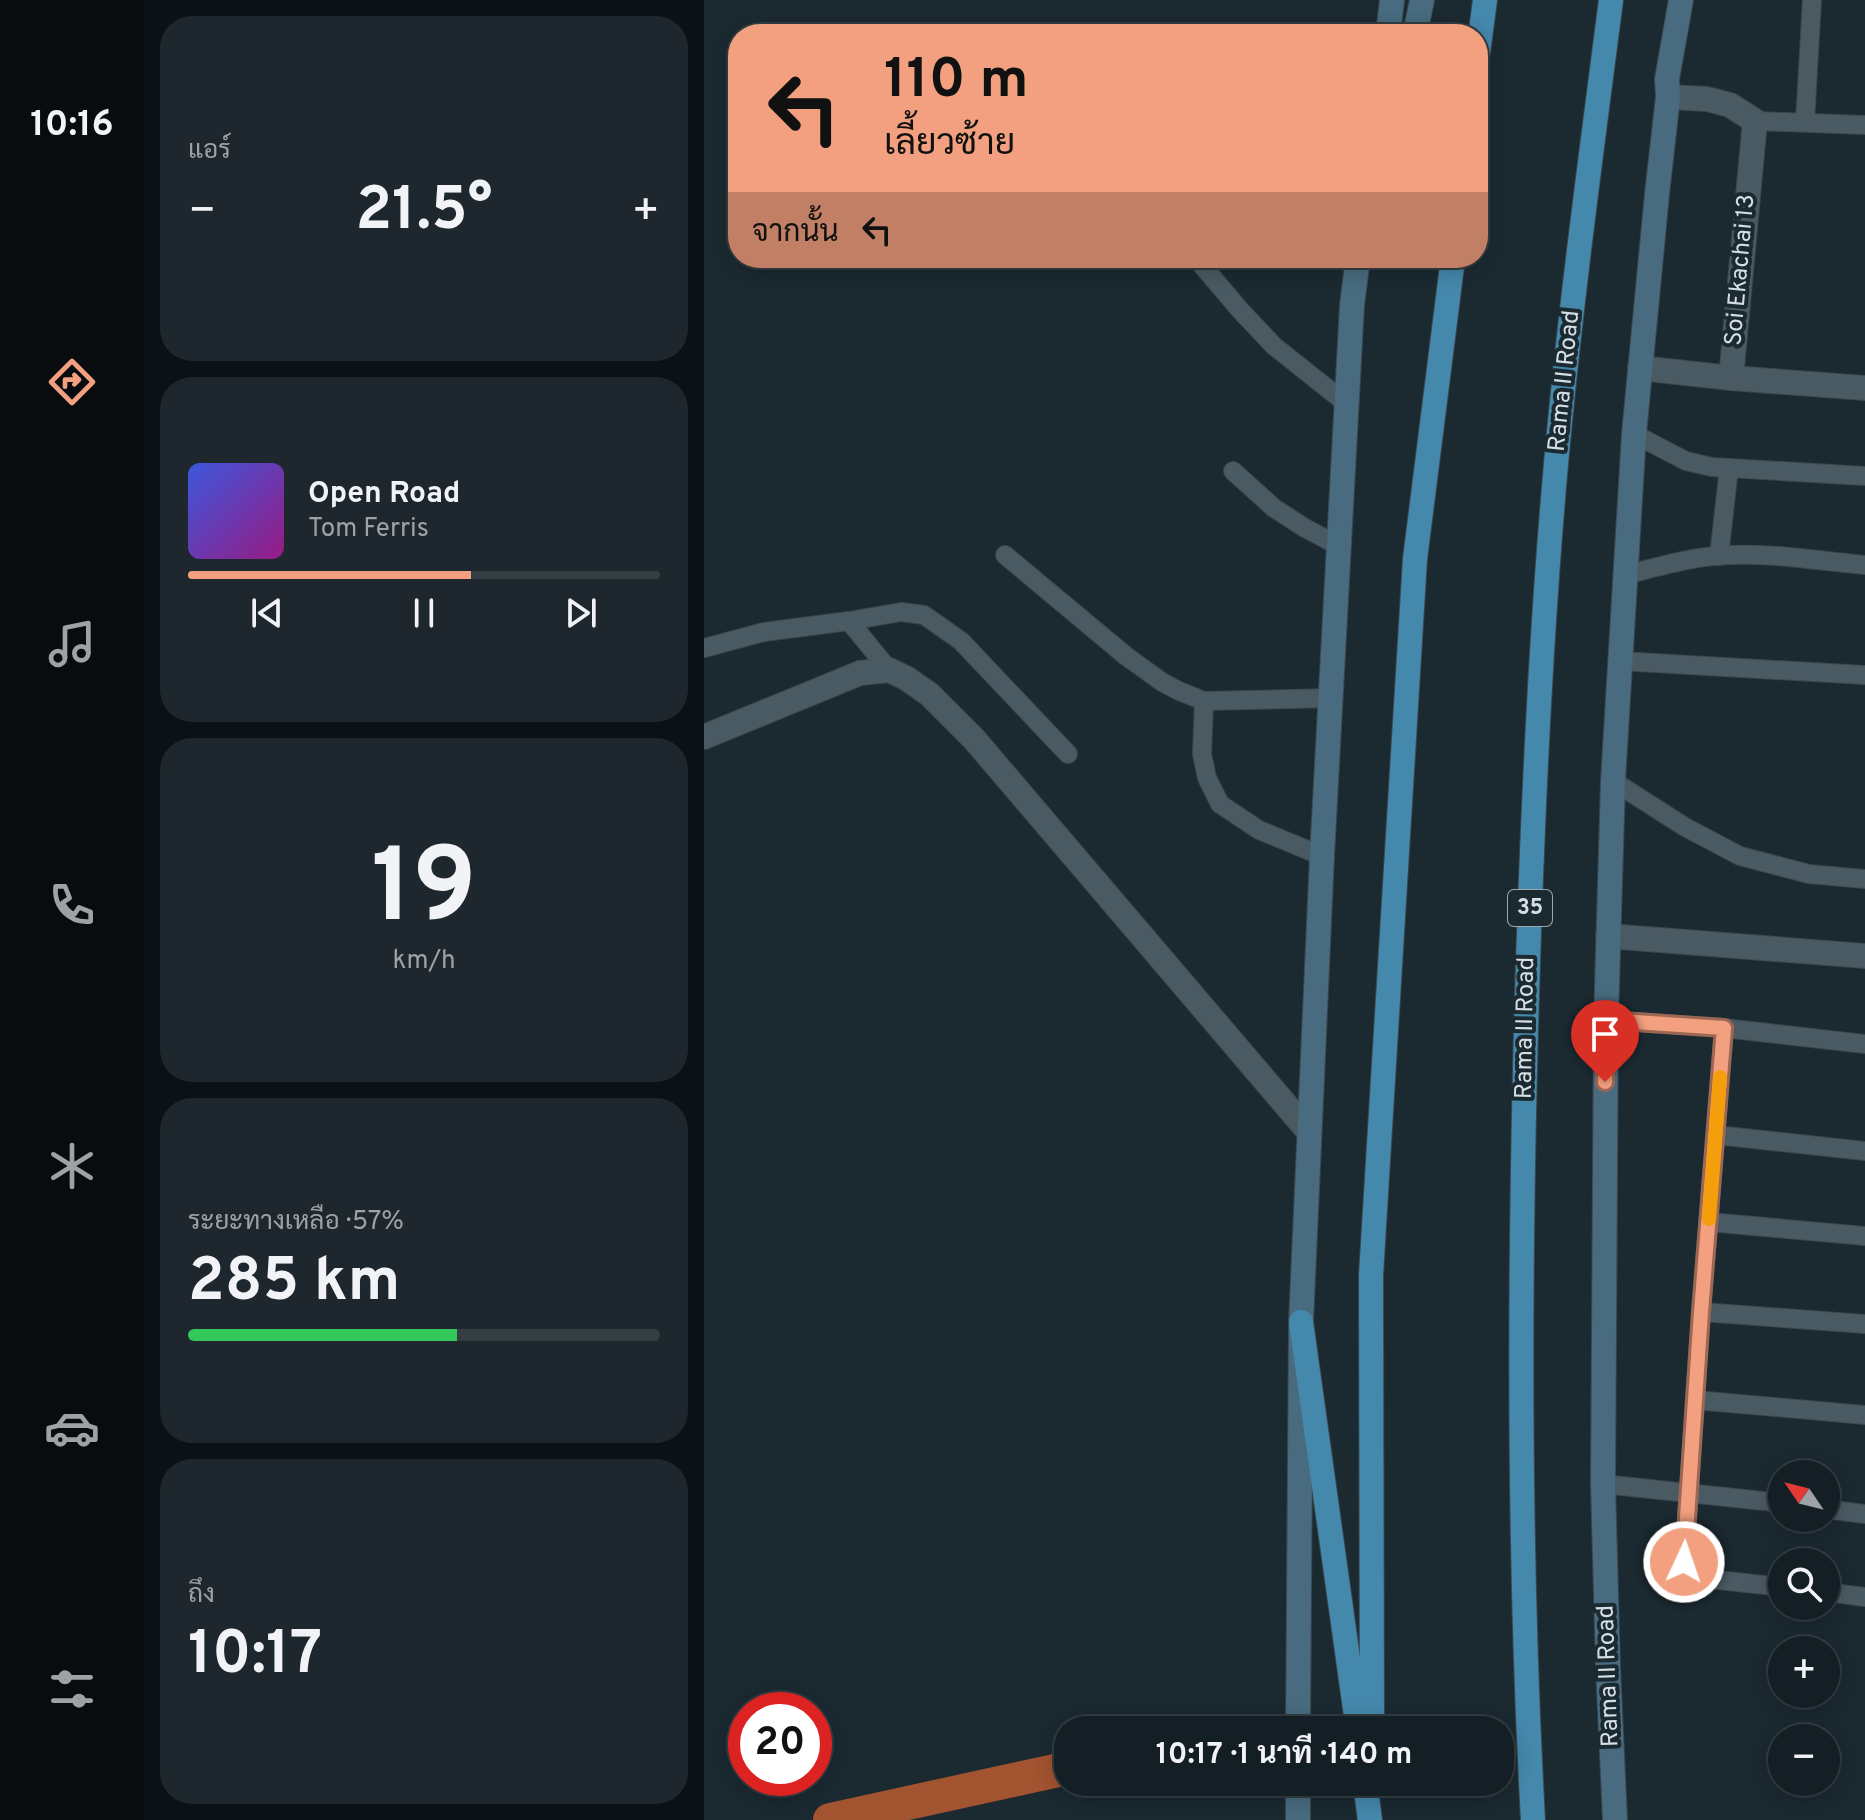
<!DOCTYPE html>
<html lang="th">
<head>
<meta charset="utf-8">
<style>
	:root { --surface:#141f25; --page:#1d272d; --text:#f1f3f6; --muted:#9da2a7; --line:#333d42; --accent:#f2a07f }
	body { margin:0; font-family:Overpass,Sarabun,sans-serif; background:var(--page); color:var(--text); height:100vh; display:flex; flex-direction:column; font-size:30px; white-space:nowrap }
	* { box-sizing:border-box; margin:0 }
	p { font-size:26px; color:var(--muted) }
	.icon { flex:none; width:44px; height:44px; fill:none; stroke:currentColor; stroke-width:2; stroke-linecap:round; stroke-linejoin:round }
	.map { position:relative; flex:1; overflow:hidden }
	.side { display:flex; flex-direction:column; gap:16px; padding:16px; background:#0b1114; width:560px }
	.side>* { flex:none }
	.hud { position:absolute; left:24px; top:24px; width:760px; height:244px; border-radius:32px; box-shadow:0 4px 20px #0003,0 0 0 2px var(--line); background:#f2a07f; color:#111; overflow:hidden }
	.needle { width:52px; rotate:305deg }
	.tools { position:absolute; left:1064px; top:1460px; display:grid; gap:16px }
	.tools a { display:grid; place-items:center; width:72px; height:72px; border-radius:50%; background:var(--surface); box-shadow:0 4px 20px #0003,0 0 0 2px var(--line); font-size:40px }
	.speed { position:absolute; left:24px; top:1692px; display:flex; gap:16px; font-size:40px; font-weight:700; text-align:center }
	.speed>* { display:grid; place-content:center; width:104px; height:104px; border-radius:50%; background:var(--surface); box-shadow:0 4px 20px #0003,0 0 0 2px var(--line); line-height:1 }
	.speed .limit { border:12px solid #d22; background:#fff; color:#111 }
	.pin { position:absolute; display:grid; place-items:center; width:68px; height:68px; color:#fff; margin:-82px -34px; border-radius:50% 50% 50% 0; rotate:-45deg; box-shadow:0 0 8px #0007 }
	.pin .icon { rotate:45deg }
	.me { position:absolute; width:88px; margin:-44px; rotate:3deg; stroke-linejoin:round; filter:drop-shadow(0 0 6px #0008) }
	.turn { display:flex; align-items:center; gap:28px; height:168px; padding:0 24px; font-size:36px }
	.turn .icon { width:104px; height:104px; stroke-width:2.5 }
	.turn b { display:block; font-size:56px; line-height:68px }
	.then { display:flex; align-items:center; height:76px; padding:0 24px; background:#0003; gap:16px; font-size:30px }
	.big { font-size:60px; font-weight:700; line-height:1.1 }
	.side .card { flex:1; display:flex; flex-direction:column; justify-content:center; gap:12px; min-width:0; padding:0 28px; border-radius:32px; background:var(--page) }
	.side .dial { align-items:center; gap:0 }
	.dial b { font-size:104px; line-height:1 }
	.song { display:flex; align-items:center; gap:24px }
	.cover { width:96px; height:96px; border-radius:12px; background:linear-gradient(135deg,hsl(230 70% 55%),hsl(310 70% 35%)) }
	.played { height:8px; border-radius:4px; background:linear-gradient(90deg,var(--accent) 60%,var(--line) 60%) }
	.keys { display:flex; justify-content:space-around; direction:ltr }
	.heat { display:flex; justify-content:space-between; align-items:center; font-size:44px; direction:ltr }
	.charge { height:12px; border-radius:6px; background:linear-gradient(90deg,#34c759 57%,var(--line) 0) }
	.trip { position:absolute; left:350px; top:1716px; width:460px; height:80px; border-radius:32px; background:var(--surface); box-shadow:0 4px 20px #0003,0 0 0 2px var(--line); font-weight:700; line-height:80px; text-align:center }
	main { display:flex; flex:1; min-height:0 }
	.menu { display:flex; flex-direction:column; width:144px; justify-content:space-around; align-items:center; background:#080c0f; color:var(--muted) }
	.menu .icon { width:56px; height:56px }
	.menu .current { color:var(--accent) }
	.menu b { font-size:36px; color:var(--text) }
	.map>svg:first-child { display:block }
</style>
</head>
<body>
<main>
<nav class="menu">
<b>10:16</b>
<svg class="icon current" aria-label="directions" viewBox="0 0 24 24"><path d="M12 3l9 9-9 9-9-9zM9 14v-3h6M13 9l2 2-2 2"/></svg>
<svg class="icon" aria-label="music" viewBox="0 0 24 24"><path d="M9 18V5l10-2v13"/><circle cx="6" cy="18" r="3"/><circle cx="16" cy="16" r="3"/></svg>
<svg class="icon" aria-label="phone" viewBox="0 0 24 24"><path d="M5 4h4l2 5-3 2q2 4 5 5l2-3 5 2v4C11 20 4 13 5 4z"/></svg>
<svg class="icon" aria-label="climate" viewBox="0 0 24 24"><path d="M12 3v18M4 7l16 10M4 17L20 7"/></svg>
<svg class="icon" aria-label="car" viewBox="0 0 24 24"><path d="M5 17H2v-5l4-1 3-4h7l3 4 3 1v5h-3M9 17h6M6 11h13"/><circle cx="7" cy="17" r="2"/><circle cx="17" cy="17" r="2"/></svg>
<svg class="icon" aria-label="filters" viewBox="0 0 24 24"><path d="M4 7h16M4 17h16"/><circle cx="9" cy="7" r="2"/><circle cx="15" cy="17" r="2"/></svg>
</nav>
<section class="side">
<div class="card"><p>แอร์</p>
<div class="heat"><a>−</a><b class="big">21.5°</b><a>+</a></div>
</div>
<div class="card">
<div class="song"><i class="cover"></i><div><b>Open Road</b><p>Tom Ferris</p></div></div>
<div class="played"></div>
<div class="keys"><svg class="icon" aria-label="previous" viewBox="0 0 24 24"><path d="M18 5L8 12l10 7zM5 5v14"/></svg><svg class="icon" aria-label="pause" viewBox="0 0 24 24"><path d="M8 5v14M16 5v14"/></svg><svg class="icon" aria-label="next" viewBox="0 0 24 24"><path d="M6 5l10 7-10 7zM19 5v14"/></svg></div>
</div>
<div class="card dial"><b>19</b><p>km/h</p></div>
<div class="card"><p>ระยะทางเหลือ · 57%</p><b class="big">285 km</b><div class="charge"></div></div>
<div class="card"><p>ถึง</p><b class="big">10:17</b></div>
</section>
<div class="map">
<svg width="1161" height="1820" viewBox="0 0 1161 1820">
	<rect width="100%" height="100%" fill="#1b2931"/>
	<g fill="none" stroke-linecap="round" stroke-linejoin="round">
		<path stroke="#a25330" stroke-width="34" d="M126,1820L364,1768"/>
		<defs>
			<g id="service">
				<path d="M1051,121L1161,125"/>
				<path d="M1101,122L1108,0"/>
				<path d="M492,258L536,310L570,346L643,404"/>
				<path d="M930,434L982,461L1008,467L1161,476"/>
				<path d="M529,471L570,508L601,528L635,546"/>
				<path d="M301,555L422,656L458,682L475,691L500,701L626,698"/>
				<path d="M1015,556L1025,468"/>
				<path d="M921,575C954,567 990,556 1024,555C1069,553 1116,561 1161,565"/>
				<path d="M145,621L197,612L220,615L257,641L364,754"/>
				<path d="M0,648L60,632L145,621L185,670"/>
				<path d="M916,661L1161,675"/>
				<path d="M500,701L498,754L503,778L516,804L555,830L618,856"/>
				<path d="M909,781L981,827L1036,856L1105,874L1161,879"/>
				<path d="M902,1020L1020,1028L1161,1044"/>
				<path d="M1020,1028L997,1312L980,1562L988,1573L1005,1579L1078,1587"/>
				<path d="M1012,1135L1161,1151"/>
				<path d="M1005,1222L1161,1236"/>
				<path d="M997,1312L1161,1324"/>
				<path d="M991,1400L1161,1415"/>
				<path d="M899,1484L1078,1503"/>
				<path d="M1122,1509L1161,1514"/>
				<path d="M1122,1592L1161,1597"/>
			</g>
			<g id="minor">
				<path d="M0,737L156,673L185,670L202,678L225,694L270,739L605,1132"/>
				<path d="M904,936L1161,956"/>
			</g>
			<g id="tertiary">
				<path d="M964,97L1003,99L1026,105L1051,121L1027,378L1161,388"/>
				<path d="M936,368L1027,378"/>
			</g>
			<g id="secondary">
				<path d="M684,34L688,0"/>
				<path d="M711,34L718,0"/>
				<path d="M594,1730L597,1322L618,856L648,305L654,258"/>
				<path d="M594,1820V1782"/>
				<path d="M911,1820L904,1667L899,1484L902,1020L909,781L930,434L953,194L964,97L963,79L977,0"/>
			</g>
			<g id="trunk">
				<path d="M774,53L781,0"/>
				<path d="M597,1322L654,1730"/>
				<path d="M668,1730L667,1275L711,559L749,258"/>
				<path d="M661,1782L666,1820"/>
				<path d="M829,1820C815,1570 815,1319 821,1069C826,867 834,665 852,464C866,309 887,155 907,0"/>
			</g>
		</defs>
		<use href="#service" stroke="#3b464e" stroke-width="20"/>
		<use href="#minor" stroke="#3b464e" stroke-width="26"/>
		<use href="#tertiary" stroke="#3b464e" stroke-width="26"/>
		<use href="#secondary" stroke="#3b464e" stroke-width="26"/>
		<use href="#trunk" stroke="#3b464e" stroke-width="26"/>
		<use href="#service" stroke="#4a5a63" stroke-width="18"/>
		<use href="#minor" stroke="#4a5a63" stroke-width="24"/>
		<use href="#tertiary" stroke="#4a5a63" stroke-width="24"/>
		<use href="#secondary" stroke="#486b7f" stroke-width="24"/>
		<use href="#trunk" stroke="#4488ac" stroke-width="24"/>
	</g>
	<g fill="none" stroke-linecap="round" stroke-linejoin="round">
		<defs>
			<path id="route" d="M901,1082L902,1020L1020,1028L997,1312L980,1562"/>
		</defs>
		<use href="#route" stroke="#9d6853" stroke-width="20"/>
		<use href="#route" stroke="#f2a07f" stroke-width="14"/>
		<path stroke="#f59e0b" stroke-width="14" d="M1005,1219L1016,1077"/>
	</g>
	<g text-anchor="middle" dominant-baseline="central" stroke-width="8" stroke-linejoin="round" paint-order="stroke">
		<rect fill="#1b2931" stroke="#9da8ae" stroke-width="2" x="804" y="890" width="44" height="36" rx="6"/>
		<g font-size="22" font-weight="bold" fill="#d5dee4">
			<text x="826" y="908">35</text>
		</g>
		<g font-size="24" fill="#d5dee4" stroke="#1b2931">
			<text transform="translate(1037 270) rotate(-85)">Soi Ekachai 13</text>
			<text transform="translate(861 381) rotate(-84)">Rama II Road</text>
			<text transform="translate(822 1028) rotate(-89)">Rama II Road</text>
			<text transform="translate(905 1676) rotate(-92)">Rama II Road</text>
		</g>
	</g>
</svg>
<div class="tools">
<a><svg class="needle" viewBox="-14 -14 28 28"><path d="M0-13l5 13h-10z" fill="#e53935"/><path d="M0 13l5-13h-10z" fill="#9da2a7"/></svg></a>
<a><svg class="icon" aria-label="search" viewBox="0 0 24 24"><circle cx="10" cy="10" r="6"/><path d="M15 15l6 6"/></svg></a>
<a>+</a>
<a>−</a>
</div>
<div class="speed"><div class="limit">20</div></div>
<div class="pin" style="left:901px;top:1082px;background:#d93025"><svg class="icon" aria-label="arrive" viewBox="0 0 24 24"><path d="M6 21V4h12l-3 4 3 4H6"/></svg></div>
<svg class="me" style="left:980px;top:1562px" viewBox="-20 -20 40 40"><circle r="17" fill="#f2a07f" stroke="#fff" stroke-width="3"/><path d="M0-11L8 9 0 5-8 9z" fill="#fff"/></svg>
<div class="trip">10:17 · 1 นาที · 140 m</div>
<div class="hud">
<div class="turn"><svg class="icon" aria-label="left" viewBox="0 0 24 24"><path d="M17 20v-9H6M10 6l-5 5 5 5"/></svg><div><b>110 m</b>เลี้ยวซ้าย</div></div>
<div class="then">จากนั้น<svg class="icon" aria-label="left" viewBox="0 0 24 24"><path d="M17 20v-9H6M10 6l-5 5 5 5"/></svg></div>
</div>
</div>
</main>
</body>
</html>
